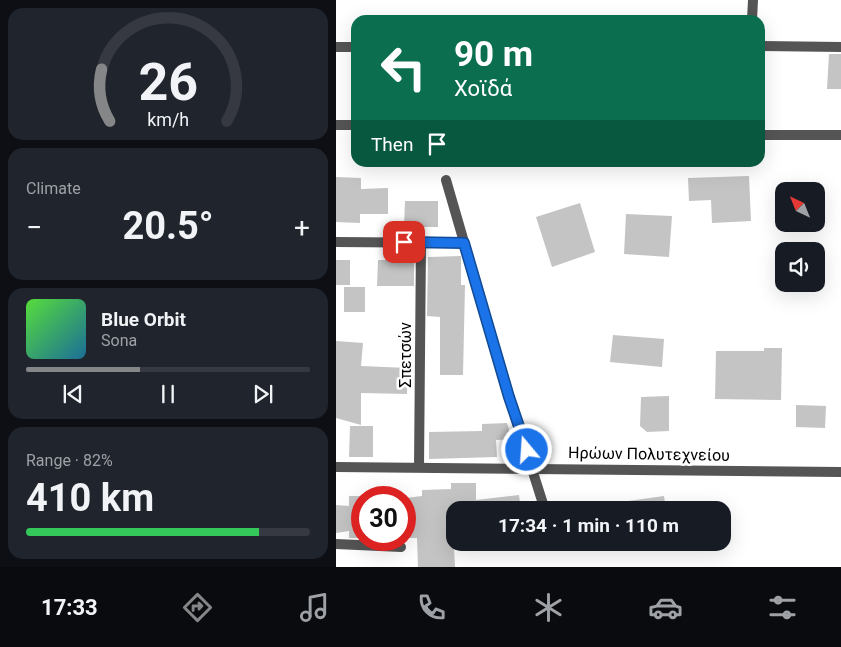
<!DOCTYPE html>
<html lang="en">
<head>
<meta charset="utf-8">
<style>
	:root { --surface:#171b24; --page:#20242c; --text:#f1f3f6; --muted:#9ea1a6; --line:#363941; --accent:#858687 }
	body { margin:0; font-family:Roboto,sans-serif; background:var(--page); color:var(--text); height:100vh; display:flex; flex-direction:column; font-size:19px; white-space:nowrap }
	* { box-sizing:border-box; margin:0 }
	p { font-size:16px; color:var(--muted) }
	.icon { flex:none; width:28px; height:28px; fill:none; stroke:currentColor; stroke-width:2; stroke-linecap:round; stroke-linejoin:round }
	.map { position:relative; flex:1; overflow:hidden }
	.side { display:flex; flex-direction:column; gap:8px; padding:8px; background:#0d0f14; width:336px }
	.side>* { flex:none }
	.top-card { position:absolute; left:15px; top:15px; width:414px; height:152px; border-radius:15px; box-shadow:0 5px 20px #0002; background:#0b6e4f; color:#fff; overflow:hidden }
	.needle { width:32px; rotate:317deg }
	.tools { position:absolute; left:439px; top:182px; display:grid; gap:10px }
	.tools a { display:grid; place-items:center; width:50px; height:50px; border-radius:10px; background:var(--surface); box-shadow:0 5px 20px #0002; font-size:25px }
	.speed { position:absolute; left:15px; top:486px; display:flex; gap:10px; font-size:25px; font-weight:700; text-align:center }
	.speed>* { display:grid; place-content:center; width:65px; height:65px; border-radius:50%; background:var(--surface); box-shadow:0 5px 20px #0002; line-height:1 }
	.speed .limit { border:8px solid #d22; background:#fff; color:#111 }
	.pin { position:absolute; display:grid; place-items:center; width:42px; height:42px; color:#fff; margin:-21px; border-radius:10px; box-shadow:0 2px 8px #0006 }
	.me { position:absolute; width:55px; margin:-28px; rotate:342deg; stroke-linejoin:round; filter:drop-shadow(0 0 4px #0008) }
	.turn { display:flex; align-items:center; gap:18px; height:105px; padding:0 20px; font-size:22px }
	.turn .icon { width:65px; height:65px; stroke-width:2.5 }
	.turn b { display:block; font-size:35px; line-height:42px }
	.then { display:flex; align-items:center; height:48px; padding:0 20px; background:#0003; gap:10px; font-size:19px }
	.big { font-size:38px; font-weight:700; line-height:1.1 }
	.side .tile { flex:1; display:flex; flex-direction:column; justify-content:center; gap:8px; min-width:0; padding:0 18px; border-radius:15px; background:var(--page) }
	.side .dial { align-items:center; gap:0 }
	.dial svg { height:130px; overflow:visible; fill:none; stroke:var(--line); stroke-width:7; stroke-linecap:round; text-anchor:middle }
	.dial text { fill:var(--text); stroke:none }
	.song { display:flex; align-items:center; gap:15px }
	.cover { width:60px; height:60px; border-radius:8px; background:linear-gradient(135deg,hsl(110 70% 55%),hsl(200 70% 35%)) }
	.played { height:5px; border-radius:2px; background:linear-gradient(90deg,var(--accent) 40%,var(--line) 40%) }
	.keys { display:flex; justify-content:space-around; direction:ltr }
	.heat { display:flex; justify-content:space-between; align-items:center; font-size:28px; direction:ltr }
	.charge { height:8px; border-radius:4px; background:linear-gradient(90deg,#34c759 82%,var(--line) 0) }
	.trip { position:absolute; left:110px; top:501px; width:285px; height:50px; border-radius:15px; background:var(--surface); box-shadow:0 5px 20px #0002; font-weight:700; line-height:50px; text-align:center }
	.tabs { display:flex; height:80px; justify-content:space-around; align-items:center; background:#090b0e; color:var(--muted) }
	.tabs .icon { width:35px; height:35px }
	.tabs .active { color:var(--accent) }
	.tabs b { font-size:22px; color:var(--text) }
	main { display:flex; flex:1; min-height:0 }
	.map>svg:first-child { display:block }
</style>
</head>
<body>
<main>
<section class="side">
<div class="tile dial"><svg viewBox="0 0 100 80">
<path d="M14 69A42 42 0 1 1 86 69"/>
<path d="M14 69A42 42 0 0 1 9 37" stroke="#858687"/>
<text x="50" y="56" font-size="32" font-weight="700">26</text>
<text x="50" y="72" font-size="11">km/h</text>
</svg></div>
<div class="tile"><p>Climate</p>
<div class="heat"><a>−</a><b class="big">20.5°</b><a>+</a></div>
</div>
<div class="tile">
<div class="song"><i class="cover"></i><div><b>Blue Orbit</b><p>Sona</p></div></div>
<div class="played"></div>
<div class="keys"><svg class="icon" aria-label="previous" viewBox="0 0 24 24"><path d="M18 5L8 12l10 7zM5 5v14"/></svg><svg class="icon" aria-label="pause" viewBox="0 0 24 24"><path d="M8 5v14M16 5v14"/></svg><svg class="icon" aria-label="next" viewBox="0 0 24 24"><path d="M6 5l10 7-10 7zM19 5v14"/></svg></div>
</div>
<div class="tile"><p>Range · 82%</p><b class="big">410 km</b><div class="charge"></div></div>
</section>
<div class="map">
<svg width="505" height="567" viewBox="0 0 505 567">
	<rect width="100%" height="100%" fill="#fff"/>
	<g fill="#c4c4c4">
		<path d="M493,54H505V89H491Z"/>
		<path d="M413,176L415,221L376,223L375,200L353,201L352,178Z"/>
		<path d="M0,177L25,178V189L52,188V214H24V223L0,222Z"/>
		<path d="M69,201H102V227H68Z"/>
		<path d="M244,203L259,252L216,267L200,217Z"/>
		<path d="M290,214L336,216L333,257L288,254Z"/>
		<path d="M125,256V285H129L127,375H104V317L91,316L92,257Z"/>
		<rect x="0" y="260" width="14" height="25"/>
		<path d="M42,260H78V286H41Z"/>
		<rect x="8" y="287" width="21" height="25"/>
		<path d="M277,335L328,339L326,367L274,362Z"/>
		<path d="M0,341L27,343L25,366L72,368L71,394L25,393V425L0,418Z"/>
		<path d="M428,348H446L445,400L379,399L380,351H428Z"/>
		<path d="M333,396V431L311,432L304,426L305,397Z"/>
		<path d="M460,405L490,406L489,428L460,427Z"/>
		<path d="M171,423L176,439L160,440L161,457L93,459V432L146,431V424Z"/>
		<path d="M14,426H37V457H13Z"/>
		<path d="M115,483H140V500L183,495L185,510H119V528H117L119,567H82L81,538H69V498L86,496V490L115,489Z"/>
		<path d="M13,496H26V538H13V531L0,533V505L13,506Z"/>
		<path d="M328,496L330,510H285V502Z"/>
	</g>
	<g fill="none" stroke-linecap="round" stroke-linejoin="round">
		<g stroke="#555" stroke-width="10">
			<path d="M416,20L417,0"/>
			<path d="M424,46L505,47"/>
			<path d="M0,47H20"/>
			<path d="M0,125H20"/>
			<path d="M424,135H505"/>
			<path d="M110,180L173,397L209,510"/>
			<path d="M0,242L128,243"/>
			<path d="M83,467L85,243"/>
			<path d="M0,544L65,547"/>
		</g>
		<path stroke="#555" stroke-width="10" d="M0,467L505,472"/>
	</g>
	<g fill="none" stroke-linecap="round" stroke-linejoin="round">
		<defs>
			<path id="route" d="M68,242L128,243L173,397L191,450"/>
		</defs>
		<use href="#route" stroke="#114b97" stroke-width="12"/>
		<use href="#route" stroke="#1a73e8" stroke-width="9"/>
	</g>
	<g text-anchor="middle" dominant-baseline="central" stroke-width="5" stroke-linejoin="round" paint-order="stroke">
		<g font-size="16" fill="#000" stroke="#fff">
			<text transform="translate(69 355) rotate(-90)">Σπετσών</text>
			<text transform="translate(313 454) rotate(1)">Ηρώων Πολυτεχνείου</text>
		</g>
	</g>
</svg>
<div class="tools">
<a><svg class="needle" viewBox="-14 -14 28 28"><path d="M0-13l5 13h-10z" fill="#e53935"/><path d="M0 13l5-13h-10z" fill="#9ea1a6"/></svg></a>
<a><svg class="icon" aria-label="sound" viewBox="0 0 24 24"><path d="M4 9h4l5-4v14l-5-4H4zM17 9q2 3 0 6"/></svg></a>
</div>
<div class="speed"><div class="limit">30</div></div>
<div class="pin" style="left:68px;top:242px;background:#d93025"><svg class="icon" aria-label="arrive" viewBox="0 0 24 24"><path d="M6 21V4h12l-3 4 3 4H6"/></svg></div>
<svg class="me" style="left:191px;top:450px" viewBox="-20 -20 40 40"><circle r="17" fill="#1a73e8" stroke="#fff" stroke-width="3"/><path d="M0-11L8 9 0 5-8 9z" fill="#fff"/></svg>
<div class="trip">17:34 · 1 min · 110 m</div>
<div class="top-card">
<div class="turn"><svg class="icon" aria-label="left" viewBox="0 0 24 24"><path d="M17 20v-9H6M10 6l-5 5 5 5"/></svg><div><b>90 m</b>Χοϊδά</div></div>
<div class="then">Then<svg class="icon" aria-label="arrive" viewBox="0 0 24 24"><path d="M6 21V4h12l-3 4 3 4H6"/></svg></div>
</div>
</div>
</main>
<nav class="tabs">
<b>17:33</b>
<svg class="icon active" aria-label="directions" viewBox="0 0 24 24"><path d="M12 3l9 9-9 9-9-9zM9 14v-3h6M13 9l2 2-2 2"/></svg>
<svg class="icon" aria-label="music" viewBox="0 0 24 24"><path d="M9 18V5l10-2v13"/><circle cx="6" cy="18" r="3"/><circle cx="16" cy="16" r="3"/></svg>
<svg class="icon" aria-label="phone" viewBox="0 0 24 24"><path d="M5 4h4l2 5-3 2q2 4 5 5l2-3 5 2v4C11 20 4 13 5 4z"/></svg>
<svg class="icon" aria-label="climate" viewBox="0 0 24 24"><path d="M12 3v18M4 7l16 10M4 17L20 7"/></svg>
<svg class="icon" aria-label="car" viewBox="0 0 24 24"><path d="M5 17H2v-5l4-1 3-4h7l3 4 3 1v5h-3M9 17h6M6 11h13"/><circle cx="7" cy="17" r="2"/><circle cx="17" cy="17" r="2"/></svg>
<svg class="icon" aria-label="filters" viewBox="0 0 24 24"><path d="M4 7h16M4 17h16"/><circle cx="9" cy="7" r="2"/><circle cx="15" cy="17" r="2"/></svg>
</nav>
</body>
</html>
